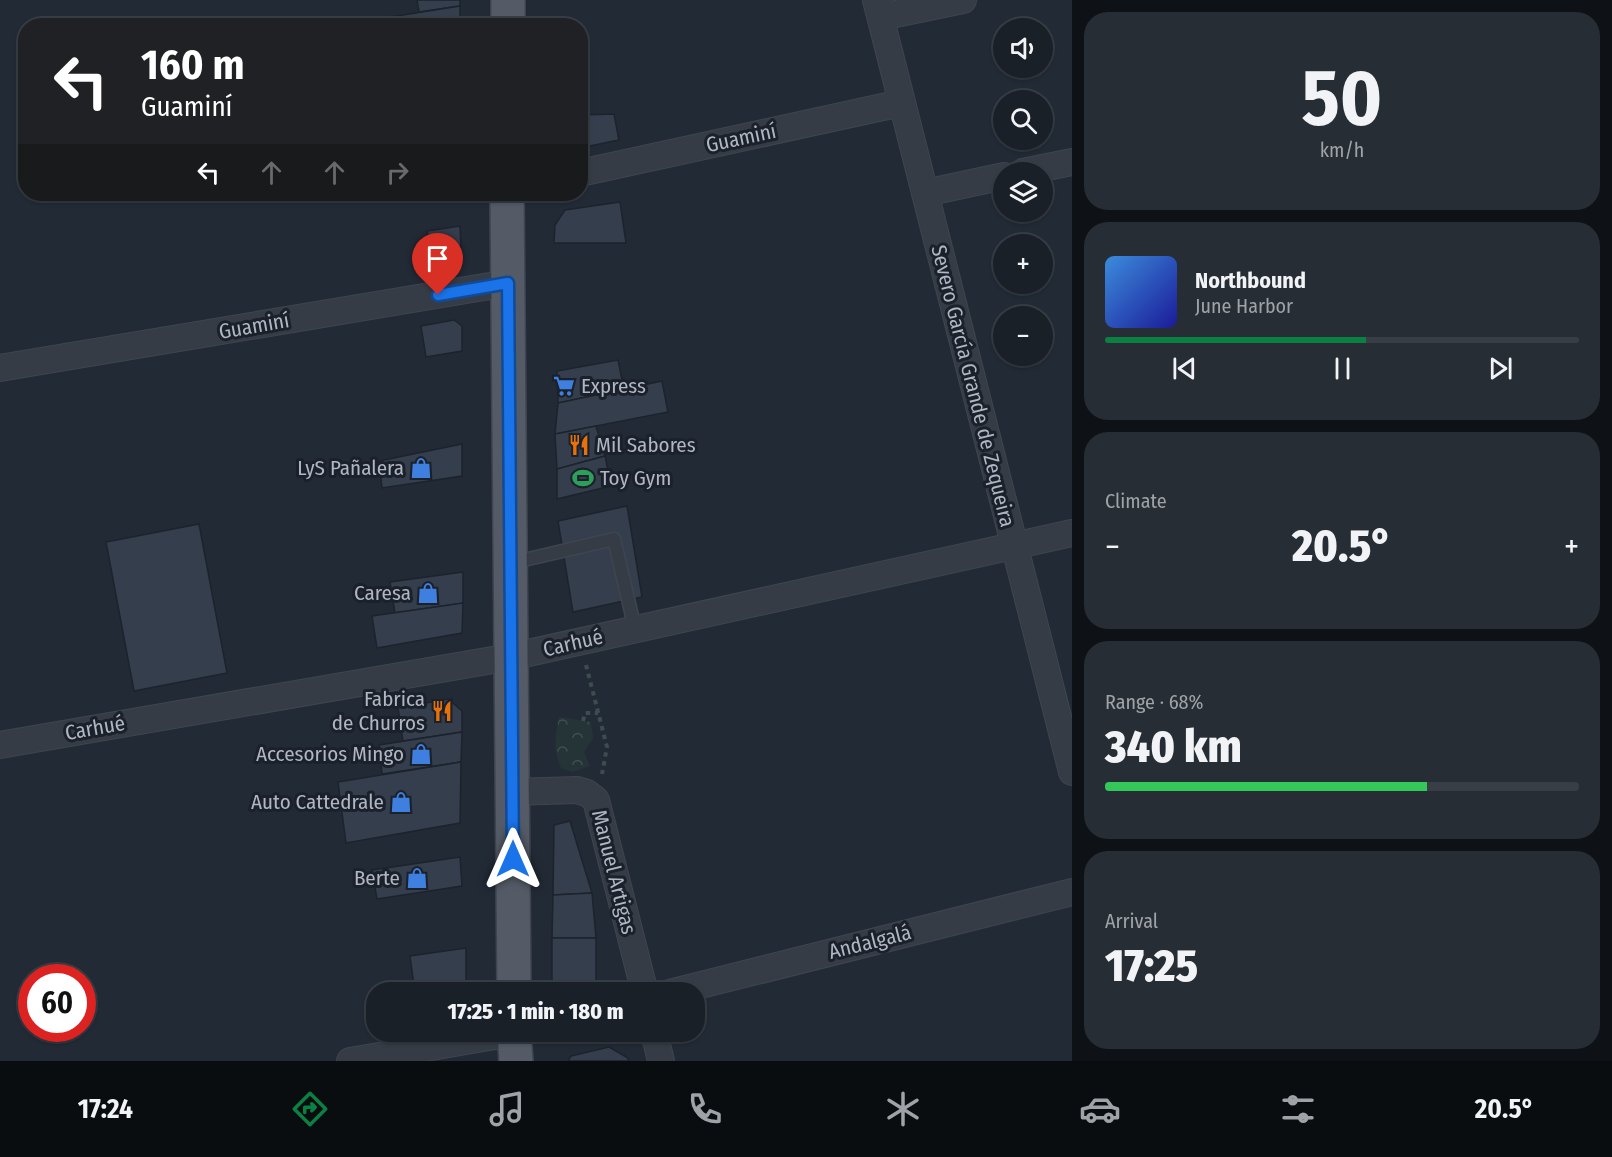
<!DOCTYPE html>
<html lang="en">
<head>
<meta charset="utf-8">
<style>
	:root { --surface:#1a2028; --page:#272d34; --text:#f1f3f6; --muted:#9fa3a8; --line:#383e45; --accent:#0b8043 }
	body { margin:0; font-family:"Fira Sans Condensed",sans-serif; background:var(--page); color:var(--text); height:100vh; display:flex; flex-direction:column; font-size:22px; white-space:nowrap }
	* { box-sizing:border-box; margin:0 }
	p { font-size:20px; color:var(--muted) }
	.icon { flex:none; width:33px; height:33px; fill:none; stroke:currentColor; stroke-width:2; stroke-linecap:round; stroke-linejoin:round }
	.map { position:relative; flex:1; overflow:hidden }
	.details { display:flex; flex-direction:column; gap:12px; padding:12px; background:#0e1216; width:540px }
	.details>* { flex:none }
	.banner { position:absolute; left:18px; top:18px; width:570px; height:183px; border-radius:24px; box-shadow:0 2px 4px #0004,0 0 0 2px var(--line); background:#202124; color:#fff; overflow:hidden }
	.buttons { position:absolute; left:993px; top:18px; display:grid; gap:12px }
	.buttons a { display:grid; place-items:center; width:60px; height:60px; border-radius:50%; background:var(--surface); box-shadow:0 2px 4px #0004,0 0 0 2px var(--line); font-size:30px }
	.speed { position:absolute; left:18px; top:964px; display:flex; gap:12px; font-size:30px; font-weight:700; text-align:center }
	.speed>* { display:grid; place-content:center; width:78px; height:78px; border-radius:50%; background:var(--surface); box-shadow:0 2px 4px #0004,0 0 0 2px var(--line); line-height:1 }
	.speed .limit { border:9px solid #d22; background:#fff; color:#111 }
	.pin { position:absolute; display:grid; place-items:center; width:51px; height:51px; color:#fff; margin:-62px -26px; border-radius:50% 50% 50% 0; rotate:-45deg; box-shadow:0 0 6px #0007 }
	.pin .icon { rotate:45deg }
	.me { position:absolute; width:66px; margin:-33px; rotate:0deg; stroke-linejoin:round; filter:drop-shadow(0 0 4px #0008) }
	.turn { display:flex; align-items:center; gap:21px; height:126px; padding:0 24px; font-size:27px }
	.turn .icon { width:78px; height:78px; stroke-width:2.5 }
	.turn b { display:block; font-size:42px; line-height:51px }
	.lanes { display:flex; align-items:center; height:57px; padding:0 24px; background:#0003; justify-content:center; gap:30px; direction:ltr }
	.lanes .off { opacity:.35 }
	.big { font-size:45px; font-weight:800; line-height:1.1 }
	.details .tile { flex:1; display:flex; flex-direction:column; justify-content:center; gap:9px; min-width:0; padding:0 21px; border-radius:24px; background:var(--page) }
	.details .dial { align-items:center; gap:0 }
	.dial b { font-size:78px; line-height:1 }
	.song { display:flex; align-items:center; gap:18px }
	.cover { width:72px; height:72px; border-radius:9px; background:linear-gradient(135deg,hsl(210 70% 55%),hsl(240 70% 35%)) }
	.played { height:6px; border-radius:3px; background:linear-gradient(90deg,var(--accent) 55%,var(--line) 55%) }
	.keys { display:flex; justify-content:space-around; direction:ltr }
	.heat { display:flex; justify-content:space-between; align-items:center; font-size:33px; direction:ltr }
	.charge { height:9px; border-radius:4px; background:linear-gradient(90deg,#34c759 68%,var(--line) 0) }
	.trip { position:absolute; left:366px; top:982px; width:339px; height:60px; border-radius:24px; background:var(--surface); box-shadow:0 2px 4px #0004,0 0 0 2px var(--line); font-weight:800; line-height:60px; text-align:center }
	.menu { display:flex; height:96px; justify-content:space-around; align-items:center; background:#0a0d10; color:var(--muted) }
	.menu .icon { width:42px; height:42px }
	.menu .on { color:var(--accent) }
	.menu b { font-size:27px; color:var(--text) }
	main { display:flex; flex:1; min-height:0 }
	.map>svg:first-child { display:block }
</style>
</head>
<body>
<main>
<div class="map">
<svg width="1072" height="1061" viewBox="0 0 1072 1061">
	<defs>
		<pattern id="forest-crowns" width="20" height="18" patternUnits="userSpaceOnUse" patternTransform="scale(1.5)"><rect width="20" height="18" fill="#243437"/><path d="M2 6a3 3 0 1 1 6 0M12 15a3 3 0 1 1 6 0" fill="none" stroke="#414f52"/></pattern>
	</defs>
	<rect width="100%" height="100%" fill="#222a36"/>
	<path fill="url(#forest-crowns)" d="M559,717L591,722L593,738L584,752L590,766L573,772L561,768C553,749 555,737 559,717Z"/>
	<g fill="#353e4c" stroke="#1d232d" stroke-width="1.5">
		<path d="M417,0H460V6L419,12Z"/>
		<path d="M460,6V26H359V22Z"/>
		<path d="M614,114L619,140L580,148V115Z"/>
		<path d="M620,202L626,243H554L555,225L565,210Z"/>
		<path d="M460,226L461,250L455,257L433,260L427,231Z"/>
		<path d="M454,320L462,326V351L426,357L421,326Z"/>
		<path d="M618,360L624,389L558,403L557,371Z"/>
		<path d="M662,381L668,412L555,434L558,403Z"/>
		<path d="M596,426L605,456L557,469L555,434Z"/>
		<path d="M462,444V476L382,488L379,461Z"/>
		<path d="M605,456L611,486L557,499V469Z"/>
		<path d="M627,506L642,597L573,612L558,521Z"/>
		<path d="M199,524L227,673L134,691L106,542Z"/>
		<path d="M463,572V603L395,613L390,582Z"/>
		<path d="M463,603L462,633L377,648L372,616Z"/>
		<path d="M448,699L462,711V732L403,741L398,708Z"/>
		<path d="M462,732L461,762L382,774L379,745Z"/>
		<path d="M461,762L460,823L346,843L338,782Z"/>
		<path d="M570,821L592,893L553,895L554,825Z"/>
		<path d="M460,857L462,886L377,899L372,870Z"/>
		<path d="M592,893L596,938H552L553,895Z"/>
		<rect x="552" y="938" width="44" height="50"/>
		<path d="M466,948V993H415L410,956Z"/>
		<path d="M609,1047L628,1058L629,1061H568L571,1056Z"/>
	</g>
	<g fill="none" stroke-linecap="round" stroke-linejoin="round">
		<defs>
			<path id="lane" d="M511,563L614,539L635,629"/>
			<g id="street">
				<path d="M876,0L1072,772"/>
				<path d="M881,17L963,0"/>
				<path d="M1023,172L1072,162"/>
				<path d="M580,173L901,103"/>
				<path d="M925,193L1004,176"/>
				<path d="M0,368L508,283"/>
				<path d="M0,745L510,657L1072,533"/>
				<path d="M512,792L577,790L587,793L596,800L645,993"/>
				<path d="M669,993L1072,892"/>
				<path d="M654,1032L661,1061"/>
				<path d="M350,1061L518,1032"/>
			</g>
			<g id="primary">
				<path d="M508,26V0"/>
				<path d="M507,194L514,993"/>
				<path d="M514,1032L516,1061"/>
			</g>
		</defs>
		<use href="#lane" stroke="#3f4550" stroke-width="15"/>
		<use href="#street" stroke="#3f4550" stroke-width="28"/>
		<use href="#primary" stroke="#3f4550" stroke-width="36"/>
		<g stroke="#3d4d4f" stroke-width="4" stroke-dasharray="4.5 4.5" stroke-linecap="butt">
			<path d="M586,665L607,747L602,774"/>
			<path d="M583,721L585,713H598"/>
		</g>
		<use href="#lane" stroke="#363c46" stroke-width="12"/>
		<use href="#street" stroke="#363c46" stroke-width="26"/>
		<use href="#primary" stroke="#545b66" stroke-width="33"/>
	</g>
	<g fill="none" stroke-linecap="round" stroke-linejoin="round">
		<defs>
			<path id="route" d="M438,295L508,283L513,859"/>
		</defs>
		<use href="#route" stroke="#114b97" stroke-width="15"/>
		<use href="#route" stroke="#1a73e8" stroke-width="10"/>
	</g>
	<defs>
		<symbol id="supermarket-bare" viewBox="-9 -9 18 18"><path d="M-6-5.5h2.5l.6 2H6L4.5 2H-2.5L-4.4-4H-6ZM-1.5 3.2a1.3 1.3 0 1 0 .1 0ZM3 3.2a1.3 1.3 0 1 0 .1 0Z" fill="#3f7fe0" stroke="#1b212b" stroke-width="2.5" paint-order="stroke"/></symbol>
		<symbol id="restaurant-bare" viewBox="-9 -9 18 18"><path d="M-5-6h1v4h1v-4h1v4h1v-4h1v5L-1.5 .5V6h-2V.5L-5-1ZM5-6V6H3V1.5H1.5Q1.5-4 5-6Z" fill="#e8710a" stroke="#1b212b" stroke-width="2.5" paint-order="stroke"/></symbol>
		<symbol id="shop-bare" viewBox="-9 -9 18 18"><path d="M-5-2.5h2.3a2.7 3.5 0 0 1 5.4 0H5L5.5 6h-11ZM-1.5-2.5h3a1.5 2.3 0 0 0-3 0Z" fill="#3f7fe0" stroke="#1b212b" stroke-width="2.5" paint-order="stroke"/></symbol>
		<symbol id="stadium-bare" viewBox="-9 -9 18 18"><path d="M0-5a6.5 5 0 1 0 0 10a6.5 5 0 1 0 0-10ZM-3.5-1.8h7v3.6h-7Z" fill="#2e9e5b" stroke="#1b212b" stroke-width="2.5" paint-order="stroke"/></symbol>
	</defs>
	<g fill-rule="evenodd">
		<use href="#supermarket-bare" x="549" y="371" width="30" height="30"/>
		<use href="#restaurant-bare" x="564" y="430" width="30" height="30"/>
		<use href="#shop-bare" x="406" y="453" width="30" height="30"/>
		<use href="#stadium-bare" x="568" y="463" width="30" height="30"/>
		<use href="#shop-bare" x="413" y="578" width="30" height="30"/>
		<use href="#restaurant-bare" x="427" y="696" width="30" height="30"/>
		<use href="#shop-bare" x="406" y="739" width="30" height="30"/>
		<use href="#shop-bare" x="386" y="787" width="30" height="30"/>
		<use href="#shop-bare" x="402" y="863" width="30" height="30"/>
	</g>
	<g text-anchor="middle" dominant-baseline="central" stroke-width="6" stroke-linejoin="round" paint-order="stroke">
		<g font-size="21" fill="#b0b6c3" stroke="#1b212b">
			<text transform="translate(741 138) rotate(-12)">Guaminí</text>
			<text transform="translate(254 326) rotate(-10)">Guaminí</text>
			<text transform="translate(973 386) rotate(76)">Severo García Grande de Zequeira</text>
			<text transform="translate(573 643) rotate(-13)">Carhué</text>
			<text transform="translate(95 728) rotate(-10)">Carhué</text>
			<text transform="translate(614 872) rotate(76)">Manuel Artigas</text>
			<text transform="translate(870 942) rotate(-14)">Andalgalá</text>
		</g>
		<g font-size="21" fill="#b0b6c3" stroke="#1b212b" text-anchor="end">
			<text x="581" y="386" text-anchor="start">Express</text>
			<text x="596" y="445" text-anchor="start">Mil Sabores</text>
			<text x="404" y="468">LyS Pañalera</text>
			<text x="600" y="478" text-anchor="start">Toy Gym</text>
			<text x="411" y="593">Caresa</text>
			<text x="425" y="699">Fabrica<tspan x="425" dy="24">de Churros</tspan></text>
			<text x="404" y="754">Accesorios Mingo</text>
			<text x="384" y="802">Auto Cattedrale</text>
			<text x="400" y="878">Berte</text>
		</g>
	</g>
</svg>
<div class="buttons">
<a><svg class="icon" aria-label="sound" viewBox="0 0 24 24"><path d="M4 9h4l5-4v14l-5-4H4zM17 9q2 3 0 6"/></svg></a>
<a><svg class="icon" aria-label="search" viewBox="0 0 24 24"><circle cx="10" cy="10" r="6"/><path d="M15 15l6 6"/></svg></a>
<a><svg class="icon" aria-label="layers" viewBox="0 0 24 24"><path d="M12 4l9 5-9 5-9-5zM3 14l9 5 9-5"/></svg></a>
<a>+</a>
<a>−</a>
</div>
<div class="speed"><div class="limit">60</div></div>
<div class="pin" style="left:438px;top:295px;background:#d93025"><svg class="icon" aria-label="arrive" viewBox="0 0 24 24"><path d="M6 21V4h12l-3 4 3 4H6"/></svg></div>
<svg class="me" style="left:513px;top:859px" viewBox="-20 -20 40 40"><path d="M0-17L14 15 0 8-14 15z" fill="#1a73e8" stroke="#fff" stroke-width="4"/></svg>
<div class="trip">17:25 · 1 min · 180 m</div>
<div class="banner">
<div class="turn"><svg class="icon" aria-label="left" viewBox="0 0 24 24"><path d="M17 20v-9H6M10 6l-5 5 5 5"/></svg><div><b>160 m</b>Guaminí</div></div>
<div class="lanes"><svg class="icon" aria-label="left" viewBox="0 0 24 24"><path d="M17 20v-9H6M10 6l-5 5 5 5"/></svg><svg class="icon off" aria-label="ahead" viewBox="0 0 24 24"><path d="M12 20V5M6 11l6-6 6 6"/></svg><svg class="icon off" aria-label="ahead" viewBox="0 0 24 24"><path d="M12 20V5M6 11l6-6 6 6"/></svg><svg class="icon off" aria-label="right" viewBox="0 0 24 24"><path d="M7 20v-9h11M14 6l5 5-5 5"/></svg></div>
</div>
</div>
<section class="details">
<div class="tile dial"><b>50</b><p>km/h</p></div>
<div class="tile">
<div class="song"><i class="cover"></i><div><b>Northbound</b><p>June Harbor</p></div></div>
<div class="played"></div>
<div class="keys"><svg class="icon" aria-label="previous" viewBox="0 0 24 24"><path d="M18 5L8 12l10 7zM5 5v14"/></svg><svg class="icon" aria-label="pause" viewBox="0 0 24 24"><path d="M8 5v14M16 5v14"/></svg><svg class="icon" aria-label="next" viewBox="0 0 24 24"><path d="M6 5l10 7-10 7zM19 5v14"/></svg></div>
</div>
<div class="tile"><p>Climate</p>
<div class="heat"><a>−</a><b class="big">20.5°</b><a>+</a></div>
</div>
<div class="tile"><p>Range · 68%</p><b class="big">340 km</b><div class="charge"></div></div>
<div class="tile"><p>Arrival</p><b class="big">17:25</b></div>
</section>
</main>
<nav class="menu">
<b>17:24</b>
<svg class="icon on" aria-label="directions" viewBox="0 0 24 24"><path d="M12 3l9 9-9 9-9-9zM9 14v-3h6M13 9l2 2-2 2"/></svg>
<svg class="icon" aria-label="music" viewBox="0 0 24 24"><path d="M9 18V5l10-2v13"/><circle cx="6" cy="18" r="3"/><circle cx="16" cy="16" r="3"/></svg>
<svg class="icon" aria-label="phone" viewBox="0 0 24 24"><path d="M5 4h4l2 5-3 2q2 4 5 5l2-3 5 2v4C11 20 4 13 5 4z"/></svg>
<svg class="icon" aria-label="climate" viewBox="0 0 24 24"><path d="M12 3v18M4 7l16 10M4 17L20 7"/></svg>
<svg class="icon" aria-label="car" viewBox="0 0 24 24"><path d="M5 17H2v-5l4-1 3-4h7l3 4 3 1v5h-3M9 17h6M6 11h13"/><circle cx="7" cy="17" r="2"/><circle cx="17" cy="17" r="2"/></svg>
<svg class="icon" aria-label="filters" viewBox="0 0 24 24"><path d="M4 7h16M4 17h16"/><circle cx="9" cy="7" r="2"/><circle cx="15" cy="17" r="2"/></svg>
<b>20.5°</b>
</nav>
</body>
</html>
